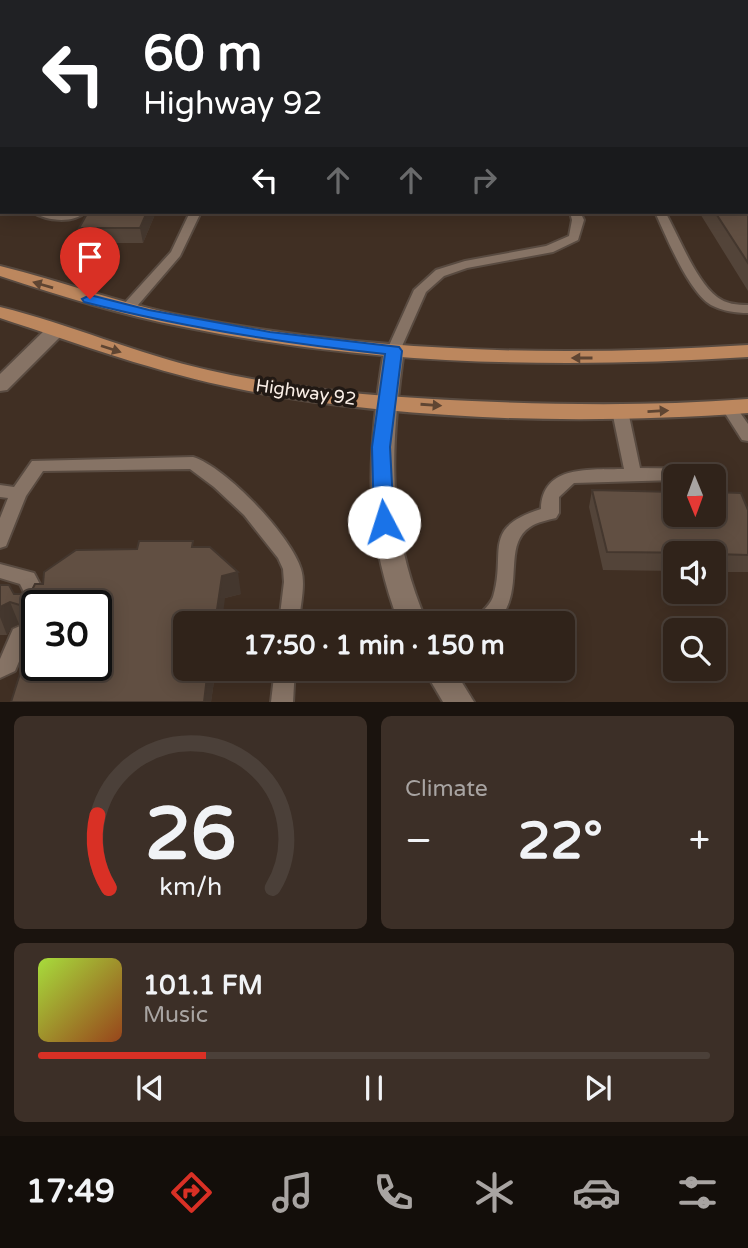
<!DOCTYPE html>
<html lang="en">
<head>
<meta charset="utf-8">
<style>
	:root { --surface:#30231a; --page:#3c2f27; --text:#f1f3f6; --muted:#a8a4a2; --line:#4b4039; --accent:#d93025 }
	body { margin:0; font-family:"Varela Round",sans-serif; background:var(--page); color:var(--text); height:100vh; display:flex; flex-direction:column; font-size:26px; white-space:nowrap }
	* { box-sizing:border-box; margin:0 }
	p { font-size:23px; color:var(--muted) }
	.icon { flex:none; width:38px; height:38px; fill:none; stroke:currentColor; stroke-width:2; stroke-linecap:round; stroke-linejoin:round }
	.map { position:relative; height:702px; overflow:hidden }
	.side { display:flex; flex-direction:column; gap:14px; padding:14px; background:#1a130e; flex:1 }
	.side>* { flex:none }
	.guide { position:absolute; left:0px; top:0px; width:749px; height:214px; box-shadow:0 4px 18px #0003,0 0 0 2px var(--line); background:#202124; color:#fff; overflow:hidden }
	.needle { width:46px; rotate:179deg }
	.tools { position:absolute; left:663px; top:464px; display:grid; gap:14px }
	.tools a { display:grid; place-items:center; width:63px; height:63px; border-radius:10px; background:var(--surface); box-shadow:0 4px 18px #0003,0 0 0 2px var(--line); font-size:35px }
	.speed { position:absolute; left:21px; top:590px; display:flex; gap:14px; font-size:35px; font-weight:700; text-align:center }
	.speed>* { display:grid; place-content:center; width:91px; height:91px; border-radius:50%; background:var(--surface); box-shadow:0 4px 18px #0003,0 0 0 2px var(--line); line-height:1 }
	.speed .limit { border:4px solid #111; border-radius:10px; background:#fff; color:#111 }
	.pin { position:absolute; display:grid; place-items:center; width:60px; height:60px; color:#fff; margin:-72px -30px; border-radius:50% 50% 50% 0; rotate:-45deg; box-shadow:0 0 7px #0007 }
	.pin .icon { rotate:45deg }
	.me { position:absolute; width:77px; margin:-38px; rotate:355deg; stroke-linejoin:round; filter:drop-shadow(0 0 5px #0008) }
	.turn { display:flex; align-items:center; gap:24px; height:147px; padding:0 28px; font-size:32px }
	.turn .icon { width:91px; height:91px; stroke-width:2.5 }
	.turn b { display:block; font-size:49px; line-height:60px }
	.lanes { display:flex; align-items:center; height:66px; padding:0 28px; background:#0003; justify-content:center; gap:35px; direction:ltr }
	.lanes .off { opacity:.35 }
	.big { font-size:52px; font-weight:700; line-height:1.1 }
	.side .tile { flex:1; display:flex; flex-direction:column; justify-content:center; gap:10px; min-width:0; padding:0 24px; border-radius:10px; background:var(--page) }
	.side .dial { align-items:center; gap:0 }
	.dial svg { height:182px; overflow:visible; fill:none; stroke:var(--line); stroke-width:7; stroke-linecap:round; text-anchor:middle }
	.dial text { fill:var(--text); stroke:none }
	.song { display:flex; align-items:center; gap:21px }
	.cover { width:84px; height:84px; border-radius:10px; background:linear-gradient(135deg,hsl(80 70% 55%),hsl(20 70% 35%)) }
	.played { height:7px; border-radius:4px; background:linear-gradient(90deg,var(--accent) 25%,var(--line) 25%) }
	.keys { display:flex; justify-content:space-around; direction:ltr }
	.heat { display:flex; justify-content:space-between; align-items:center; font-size:38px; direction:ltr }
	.side .tiles { flex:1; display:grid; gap:14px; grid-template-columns:1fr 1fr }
	.tile:last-child { grid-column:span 2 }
	.trip { position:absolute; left:173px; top:611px; width:402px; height:70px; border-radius:10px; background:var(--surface); box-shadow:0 4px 18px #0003,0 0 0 2px var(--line); font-weight:700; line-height:70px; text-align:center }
	.dock { display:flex; height:112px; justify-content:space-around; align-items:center; background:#130e0a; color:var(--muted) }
	.dock .icon { width:49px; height:49px }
	.dock .current { color:var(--accent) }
	.dock b { font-size:32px; color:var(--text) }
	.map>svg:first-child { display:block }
</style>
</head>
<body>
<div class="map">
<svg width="748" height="702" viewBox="0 0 748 702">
	<rect width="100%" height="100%" fill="#402f23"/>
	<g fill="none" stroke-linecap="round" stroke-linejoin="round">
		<defs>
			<g id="service">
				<path d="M273,0H280L272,2Z"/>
				<rect x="489" y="0" width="6" height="2"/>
				<rect x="747" y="43" width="1" height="5"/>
				<path d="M32,212H86C72,224 47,221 32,212Z"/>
				<path d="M190,212H201L180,256L132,312H122L120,309L122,306L171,252Z"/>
				<path d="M570,212H580L584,220L578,240L553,252L467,268L444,276L426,292L399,353H389L387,350L414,290L436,270L465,261L546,246L569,236L572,220Z"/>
				<path d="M655,212H665C679,236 695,280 717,297C726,304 737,305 748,305V313C736,313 722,311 711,305C688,291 666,236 655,212Z"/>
				<path d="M729,402L734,404L748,424V441L742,440L721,407Z"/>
				<path d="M620,406L628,411L640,468L709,469L715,471L717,475L715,479L714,476H676V480L574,483L559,497V513L556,518C548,520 537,522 530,527C501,546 527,592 496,623H473C478,613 489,608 493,597C507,552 480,528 541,509C542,464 591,470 624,469L612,411Z"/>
				<path d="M193,457C226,467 291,536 301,569C306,585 300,606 299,623H279L284,582L283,569L278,558L244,515L214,487L190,469L43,471L26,496L6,546L0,548V518L8,498L0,497V485L14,487L32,461Z"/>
				<path d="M0,564L34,573L44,592L39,606H37V611L30,613L23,611L20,605L24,592L20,584L0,578Z"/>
				<path d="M20,626L27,629L30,635L15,671L0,678V659L13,629Z"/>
				<path d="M275,668H295L293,702H271Z"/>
			</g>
			<g id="minor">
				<path d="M673,0H683L684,2H675Z"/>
				<rect x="747" y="76" width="1" height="6"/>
				<path d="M56,324L63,326L65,330L63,334L7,390L0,391V374L49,326Z"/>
				<path d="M394,344L404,350C390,450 386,528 427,623H399C362,527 368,449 384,350Z"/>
				<path d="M423,668H453L474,702H443Z"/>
			</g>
			<g id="primary">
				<path d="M0,266C62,281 121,304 184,316C371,353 558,357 748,345V357C558,369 371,365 184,327C121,315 61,296 0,276Z"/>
				<path d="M0,307C70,324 137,354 208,370C294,390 384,397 472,401C564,405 656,406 748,399V413C584,425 401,421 239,389C158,373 79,344 0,318Z"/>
			</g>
		</defs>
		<use href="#service" stroke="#594b41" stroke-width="4"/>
		<use href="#minor" stroke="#594b41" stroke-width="4"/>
		<use href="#primary" stroke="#594b41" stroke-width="4"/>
		<use href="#service" fill="#867365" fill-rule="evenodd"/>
		<use href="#minor" fill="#867365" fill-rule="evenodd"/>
		<use href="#primary" fill="#bc875e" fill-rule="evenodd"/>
	</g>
	<g fill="#534439" fill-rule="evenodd">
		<path d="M748,191V291L699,212H747Z"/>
		<path d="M156,212L143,243H82L79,228Z"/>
		<path d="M592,490L748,510V572H714V553H676V571L603,570L589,507Z"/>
		<path d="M194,547L241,594L225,598L186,668H216L211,702H11L32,634L28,627L19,624L11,628L7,635H0V585L14,594H30L43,584L137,549ZM37,606L96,665H37Z"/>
	</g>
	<g fill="#44372e">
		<path d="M0,140H2V154L0,155Z"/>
		<path d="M147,212H156L143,243L140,228Z"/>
		<path d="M238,572L241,594L225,598L222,623H215L222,576Z"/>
		<path d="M10,602L19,624L11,628L7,635L0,617V610L2,606Z"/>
		<path d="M208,668H216L211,702H204Z"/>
	</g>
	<g fill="#614f42" stroke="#44372e" stroke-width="2">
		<rect x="291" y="0" width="190" height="2"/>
		<path d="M632,0H653L655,2H633Z"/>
		<path d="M0,107L2,108V140H0Z"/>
		<path d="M747,191H748V263L715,212H747Z"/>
		<path d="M88,212H147L140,228H79Z"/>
		<path d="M592,490L676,492V514H714V492L741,493L748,510V555L714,554V553L607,552Z"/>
		<path d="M139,541H193L192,547H210L238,572L222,576L215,623H186V668H208L204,702H11L37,620V665H96V606H37V612L24,613L20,605L10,602L2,606L0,610V585H9L14,594H30L35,584H43L44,572L76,550L137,549Z"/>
	</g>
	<defs><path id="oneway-solid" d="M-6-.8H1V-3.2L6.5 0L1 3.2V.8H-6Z" transform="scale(1.75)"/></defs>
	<g fill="#5f4532">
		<use href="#oneway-solid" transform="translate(43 285) rotate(-164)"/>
		<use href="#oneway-solid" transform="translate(111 349) rotate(18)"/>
		<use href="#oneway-solid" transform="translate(582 358) rotate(180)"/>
		<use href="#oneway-solid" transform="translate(431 405) rotate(4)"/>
		<use href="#oneway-solid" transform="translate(658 411) rotate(-3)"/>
	</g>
	<path fill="#1a73e8" stroke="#114b97" stroke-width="2" d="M90,295L149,310L270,332L399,347L402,351L390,447L394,522L391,527L384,529L377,527L374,522L372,447L385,354C282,343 185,328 84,302L82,299Z"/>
	<g text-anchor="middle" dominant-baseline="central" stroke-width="7" stroke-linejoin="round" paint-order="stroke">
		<g font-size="18" fill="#faefe7" stroke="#211914">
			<text transform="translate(306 392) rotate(8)">Highway 92</text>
		</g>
	</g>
</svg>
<div class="tools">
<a><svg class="needle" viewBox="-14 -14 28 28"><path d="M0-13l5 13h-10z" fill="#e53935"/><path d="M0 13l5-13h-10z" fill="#a8a4a2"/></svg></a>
<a><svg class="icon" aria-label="sound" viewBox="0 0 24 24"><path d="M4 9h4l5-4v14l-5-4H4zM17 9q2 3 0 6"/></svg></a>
<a><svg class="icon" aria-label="search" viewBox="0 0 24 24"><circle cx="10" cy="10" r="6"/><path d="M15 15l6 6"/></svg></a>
</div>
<div class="speed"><div class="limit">30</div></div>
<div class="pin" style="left:90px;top:299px;background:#d93025"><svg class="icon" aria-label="arrive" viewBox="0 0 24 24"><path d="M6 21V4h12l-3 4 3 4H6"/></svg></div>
<svg class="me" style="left:384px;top:522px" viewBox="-20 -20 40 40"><circle r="19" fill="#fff"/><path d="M0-13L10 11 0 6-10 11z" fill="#1a73e8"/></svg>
<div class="trip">17:50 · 1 min · 150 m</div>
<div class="guide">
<div class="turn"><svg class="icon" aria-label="left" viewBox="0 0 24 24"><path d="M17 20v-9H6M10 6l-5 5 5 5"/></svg><div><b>60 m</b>Highway 92</div></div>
<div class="lanes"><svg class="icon" aria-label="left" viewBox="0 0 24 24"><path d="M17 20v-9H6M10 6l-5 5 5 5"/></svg><svg class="icon off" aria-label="ahead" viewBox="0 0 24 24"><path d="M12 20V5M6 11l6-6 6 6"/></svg><svg class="icon off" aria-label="ahead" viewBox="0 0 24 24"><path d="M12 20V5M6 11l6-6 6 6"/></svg><svg class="icon off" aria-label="right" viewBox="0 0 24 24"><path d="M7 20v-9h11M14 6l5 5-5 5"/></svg></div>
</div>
</div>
<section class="side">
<div class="tiles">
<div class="tile dial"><svg viewBox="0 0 100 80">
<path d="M14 69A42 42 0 1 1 86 69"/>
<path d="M14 69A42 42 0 0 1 9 37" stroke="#d93025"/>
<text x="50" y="56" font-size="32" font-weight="700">26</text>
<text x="50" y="72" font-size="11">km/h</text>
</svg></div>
<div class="tile"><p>Climate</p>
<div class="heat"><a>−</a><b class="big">22°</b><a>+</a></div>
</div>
<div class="tile">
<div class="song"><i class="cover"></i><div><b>101.1 FM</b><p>Music</p></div></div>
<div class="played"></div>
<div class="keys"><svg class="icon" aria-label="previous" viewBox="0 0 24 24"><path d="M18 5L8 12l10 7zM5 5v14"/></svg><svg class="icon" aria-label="pause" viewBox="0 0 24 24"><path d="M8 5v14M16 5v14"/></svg><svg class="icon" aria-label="next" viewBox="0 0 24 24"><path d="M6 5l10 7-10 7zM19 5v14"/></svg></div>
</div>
</div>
</section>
<nav class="dock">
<b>17:49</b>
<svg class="icon current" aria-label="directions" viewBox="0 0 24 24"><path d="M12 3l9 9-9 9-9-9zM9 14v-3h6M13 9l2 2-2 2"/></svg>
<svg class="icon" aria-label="music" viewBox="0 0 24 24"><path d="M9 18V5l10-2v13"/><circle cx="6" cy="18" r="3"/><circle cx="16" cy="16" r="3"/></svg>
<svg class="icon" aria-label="phone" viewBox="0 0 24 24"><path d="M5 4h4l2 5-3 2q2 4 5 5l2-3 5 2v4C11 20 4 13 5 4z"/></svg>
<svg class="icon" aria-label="climate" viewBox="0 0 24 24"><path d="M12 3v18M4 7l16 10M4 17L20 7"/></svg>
<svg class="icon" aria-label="car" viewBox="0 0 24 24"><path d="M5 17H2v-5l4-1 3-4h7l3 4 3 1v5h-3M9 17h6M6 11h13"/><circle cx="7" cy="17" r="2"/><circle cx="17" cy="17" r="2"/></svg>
<svg class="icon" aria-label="filters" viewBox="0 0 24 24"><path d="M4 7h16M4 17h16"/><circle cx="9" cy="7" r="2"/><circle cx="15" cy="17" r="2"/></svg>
</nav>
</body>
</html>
